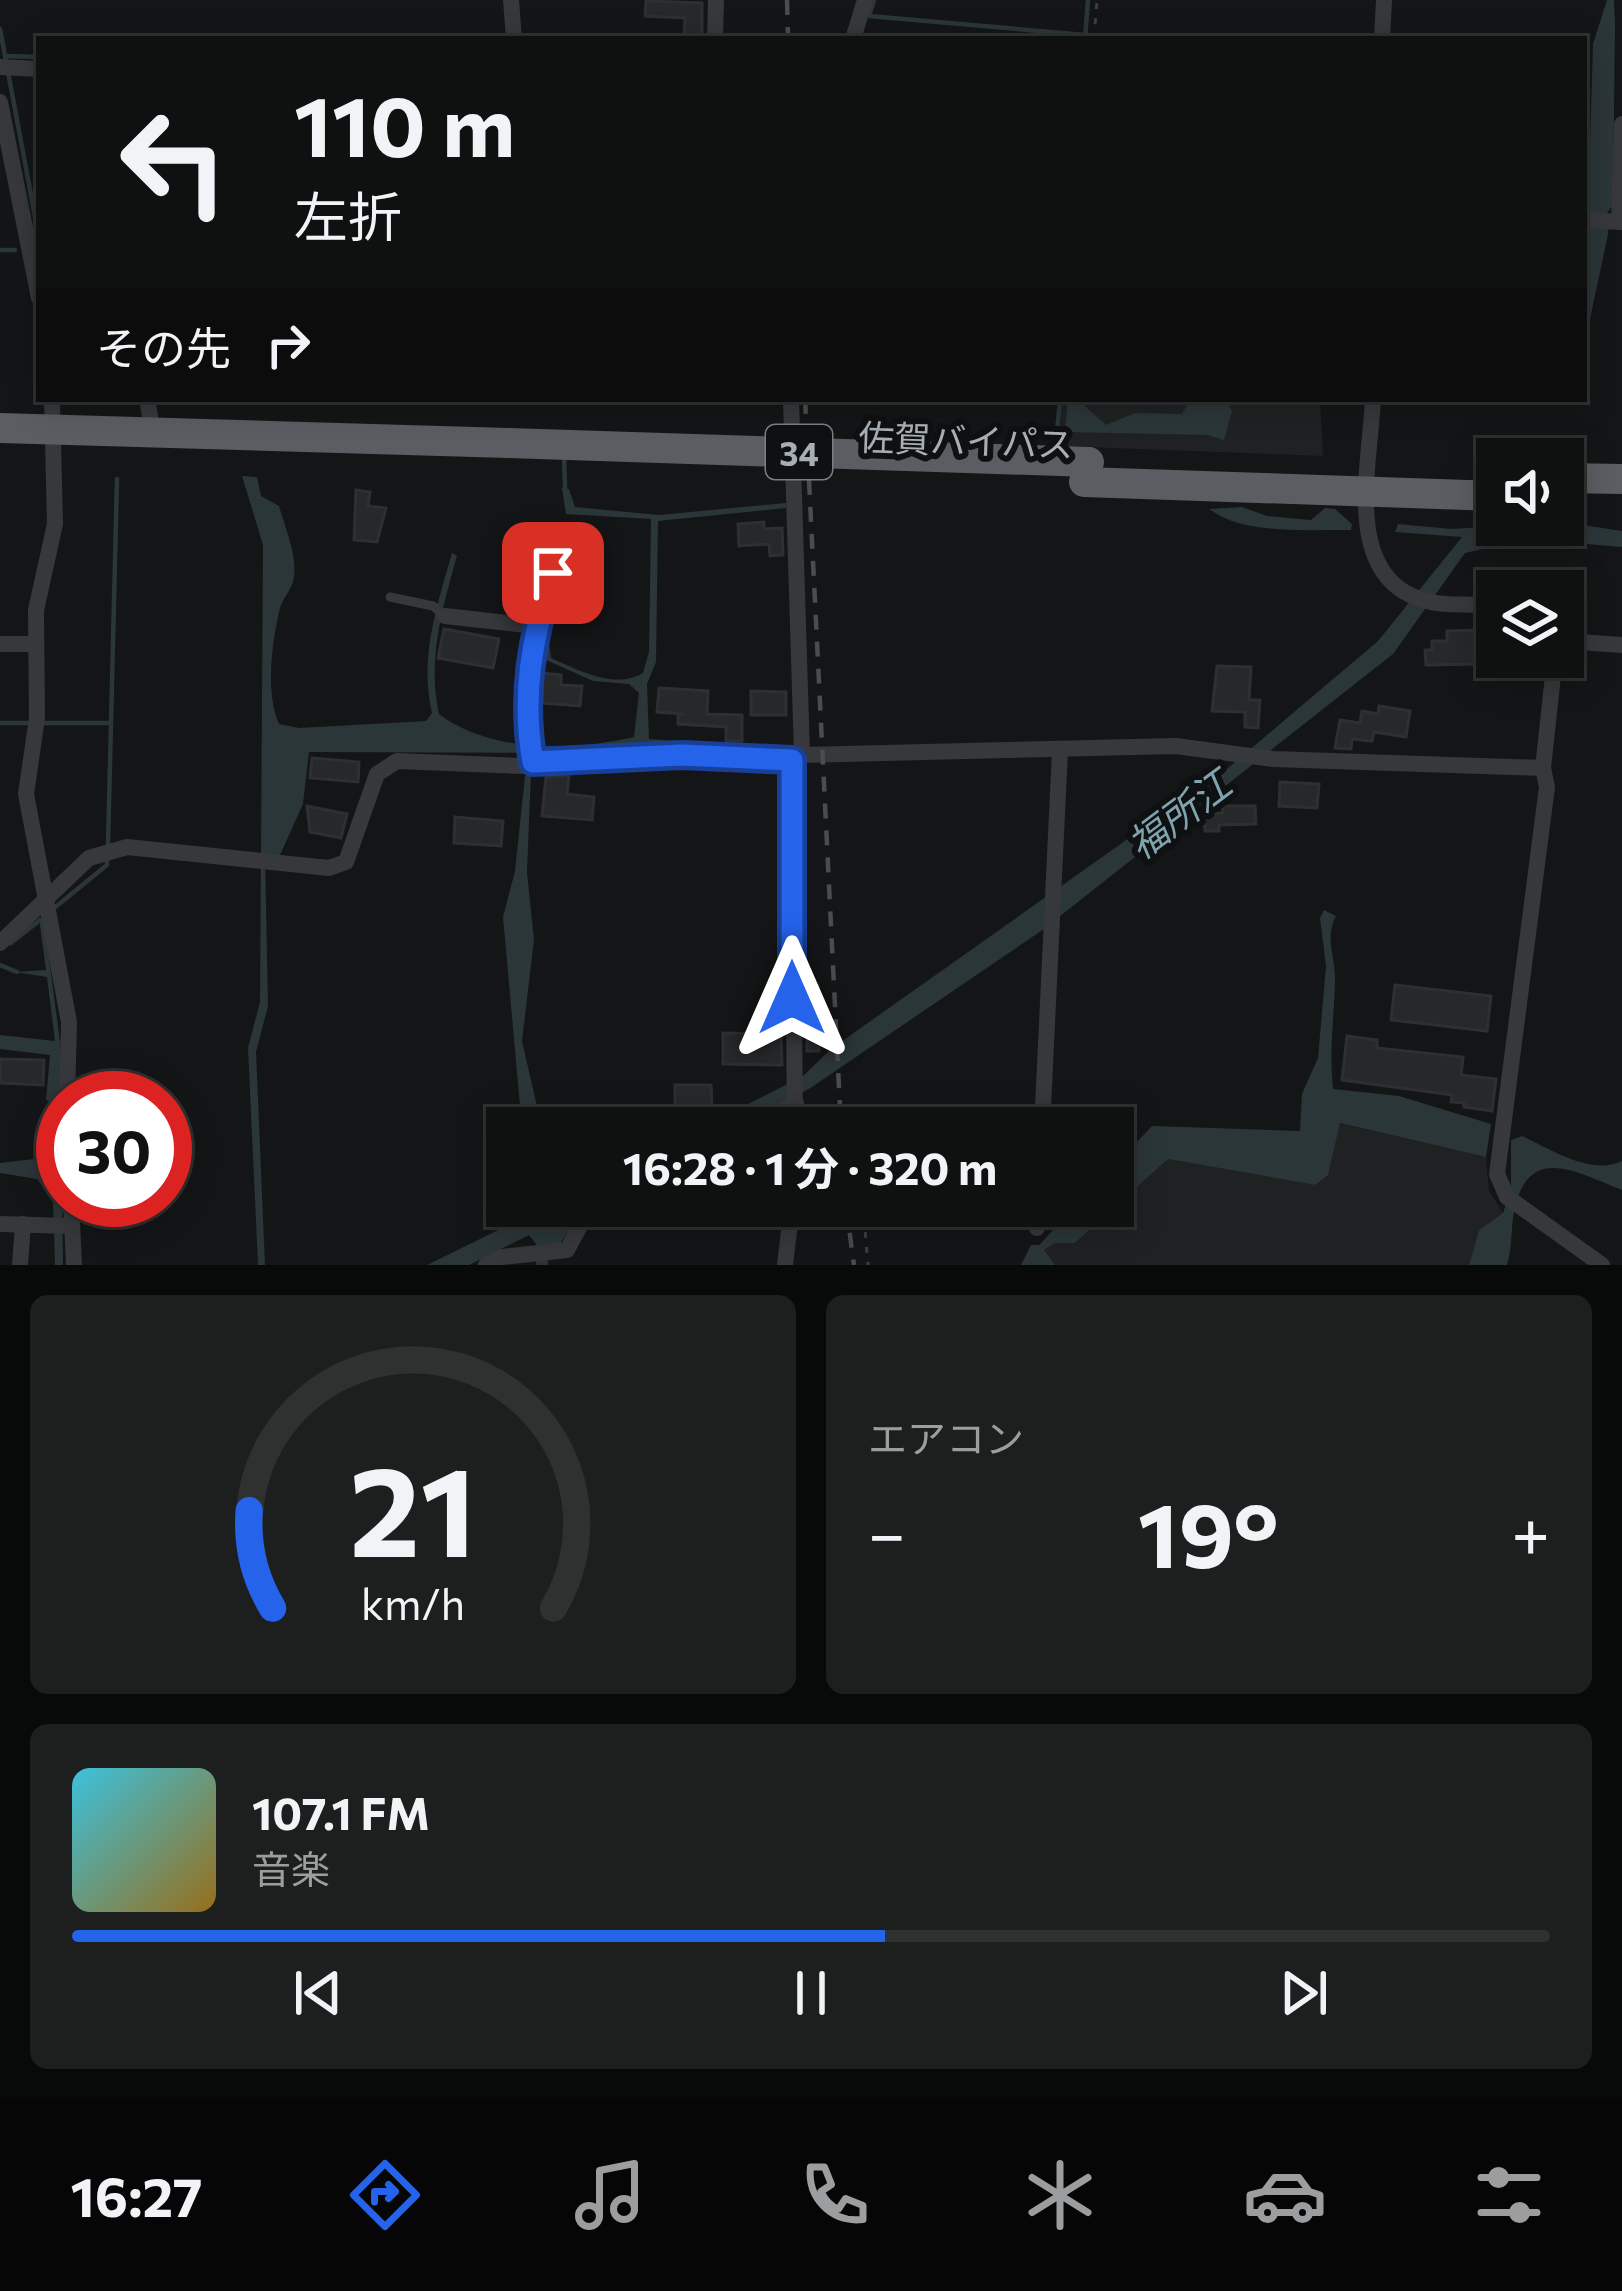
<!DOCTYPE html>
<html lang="ja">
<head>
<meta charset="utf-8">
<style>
	:root { --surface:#0f1010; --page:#1d1e1e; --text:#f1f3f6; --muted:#9b9d9f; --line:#2f3030; --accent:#2563eb }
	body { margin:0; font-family:Commissioner,"Noto Sans JP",sans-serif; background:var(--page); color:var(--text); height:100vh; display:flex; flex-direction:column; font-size:45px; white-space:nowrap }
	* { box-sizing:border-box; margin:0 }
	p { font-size:39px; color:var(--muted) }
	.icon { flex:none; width:66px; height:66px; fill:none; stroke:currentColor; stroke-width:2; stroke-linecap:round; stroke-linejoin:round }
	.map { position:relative; height:1265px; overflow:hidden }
	.sheet { display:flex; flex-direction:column; gap:30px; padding:30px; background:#080909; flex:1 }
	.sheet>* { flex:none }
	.banner { position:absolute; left:36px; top:36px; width:1551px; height:366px; border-radius:0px; box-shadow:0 6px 30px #0003,0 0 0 3px var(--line); background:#0f1010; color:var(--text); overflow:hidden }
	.buttons { position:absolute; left:1476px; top:438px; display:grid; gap:24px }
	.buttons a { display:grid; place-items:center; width:108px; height:108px; border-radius:0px; background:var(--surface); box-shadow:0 6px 30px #0003,0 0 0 3px var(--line); font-size:60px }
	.speed { position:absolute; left:36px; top:1071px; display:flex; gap:24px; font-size:60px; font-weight:700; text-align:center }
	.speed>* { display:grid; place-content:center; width:156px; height:156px; border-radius:50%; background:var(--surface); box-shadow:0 6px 30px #0003,0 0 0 3px var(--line); line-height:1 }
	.speed .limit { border:18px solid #d22; background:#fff; color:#111 }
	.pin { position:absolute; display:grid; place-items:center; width:102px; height:102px; color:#fff; margin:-51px; border-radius:24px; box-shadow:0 6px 18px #0006 }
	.me { position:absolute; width:132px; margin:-66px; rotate:0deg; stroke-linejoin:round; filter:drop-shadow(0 0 9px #0008) }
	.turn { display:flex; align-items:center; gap:42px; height:252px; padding:0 60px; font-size:54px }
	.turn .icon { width:156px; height:156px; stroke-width:2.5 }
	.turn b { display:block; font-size:84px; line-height:102px }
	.then { display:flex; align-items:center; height:114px; padding:0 60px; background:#0003; gap:24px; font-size:45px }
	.big { font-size:90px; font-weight:700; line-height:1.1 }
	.sheet .tile { flex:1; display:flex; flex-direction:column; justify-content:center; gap:18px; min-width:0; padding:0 42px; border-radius:18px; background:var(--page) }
	.sheet .dial { align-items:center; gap:0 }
	.dial svg { height:312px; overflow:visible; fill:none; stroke:var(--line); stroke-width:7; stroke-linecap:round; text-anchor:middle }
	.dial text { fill:var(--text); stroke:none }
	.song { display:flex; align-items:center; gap:36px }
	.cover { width:144px; height:144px; border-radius:18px; background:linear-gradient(135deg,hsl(190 70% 55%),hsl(40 70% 35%)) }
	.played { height:12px; border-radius:6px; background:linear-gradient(90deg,var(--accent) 55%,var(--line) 55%) }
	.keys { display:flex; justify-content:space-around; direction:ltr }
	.heat { display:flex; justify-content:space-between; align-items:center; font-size:66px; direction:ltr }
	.sheet .tiles { flex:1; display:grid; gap:30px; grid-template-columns:1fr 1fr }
	.tile:last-child { grid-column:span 2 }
	.trip { position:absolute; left:486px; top:1107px; width:648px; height:120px; border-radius:0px; background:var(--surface); box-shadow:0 6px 30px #0003,0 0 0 3px var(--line); font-weight:700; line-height:120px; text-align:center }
	.tab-bar { display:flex; height:192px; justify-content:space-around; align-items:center; background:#060606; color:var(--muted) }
	.tab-bar .icon { width:84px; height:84px }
	.tab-bar .active { color:var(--accent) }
	.tab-bar b { font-size:54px; color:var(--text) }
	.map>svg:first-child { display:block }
</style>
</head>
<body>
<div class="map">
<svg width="1622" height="1265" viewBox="0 0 1622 1265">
	<rect width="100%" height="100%" fill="#141516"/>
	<g fill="#202123">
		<path d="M1062,399H1320L1323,456L1059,446Z"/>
		<path d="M1339,1123L1486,1157L1489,1191L1503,1213L1479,1230L1469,1265H1055L1043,1251L1055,1243H1075L1168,1159L1317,1185L1328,1175Z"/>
	</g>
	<g fill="#2b3639">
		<path d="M1607,0H1614L1615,24L1613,205L1607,213L1608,234L1584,347L1593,44Z"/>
		<path d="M1068,399H1077L1106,425L1135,413L1182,414L1190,399H1227L1232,411L1224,440L1207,435L1065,432Z"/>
		<path d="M242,476L257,477L261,496L279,506C285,528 299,558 293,582C290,591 283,598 280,608C272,641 265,692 279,724L299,728L426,721L432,713C419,658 437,606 452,553L457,556C442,609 427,660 439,714C490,753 573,751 634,737L639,693L629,684L593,681L544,659L546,618L551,658C579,670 614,690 643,673L649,652L651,519L566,514L562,488L569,489L575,507L659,515L786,503V508L658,521L656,662L647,684L649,739L786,748V754L309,752L303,804L280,855H265L268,1006L256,1052L265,1265H258L248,1048L260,1002L263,545Z"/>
		<path d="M1242,507L1267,516L1311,520L1325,508L1335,509L1352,524L1351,530C1309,529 1245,536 1209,509Z"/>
		<path d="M1563,522L1622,531V547L1528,539L1465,553L1393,654L1041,931L809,1089L733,1128H701L803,1076L831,1049L1228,768L1378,641L1462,537L1395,532L1398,524L1451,529Z"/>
		<path d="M531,772L527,872L534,940L522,1041L538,1111L533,1128H522L503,917L515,871L525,776Z"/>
		<path d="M1324,910L1336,916C1324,938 1336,958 1335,982C1334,1021 1329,1047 1333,1089L1399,1096L1491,1124L1486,1157L1340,1123L1328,1175L1316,1185L1168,1159L1075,1243H1055L1044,1250L1055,1265H1021L1031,1245H1039L1076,1206H1113V1167L1152,1126L1300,1131L1302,1094L1318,1058L1326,966L1320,918Z"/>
		<path d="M39,918L44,920L60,1042L63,1265H55L53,1200L37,1179L0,1173V1163L42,1158L52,1102L46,1100L50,1055L0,1049V1035L55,1041L47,977L15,972L46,970Z"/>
		<path d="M1522,1136C1551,1149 1591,1176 1622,1161V1190C1572,1170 1525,1142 1513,1218C1511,1234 1512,1248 1507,1265H1469L1479,1230L1503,1213L1511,1190V1140Z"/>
		<path d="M527,1206L534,1212L547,1206H584L560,1244L548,1245V1265H536V1244L529,1235L469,1265H427L527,1216Z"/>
	</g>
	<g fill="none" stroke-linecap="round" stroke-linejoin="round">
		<g stroke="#2b3639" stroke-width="4.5">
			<path d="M874,0L869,16L1085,35"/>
			<path d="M0,29L39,238"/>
			<path d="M1085,39L1088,0"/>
			<path d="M5,56L39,57"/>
			<path d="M0,250H15"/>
			<path d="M1056,444L1060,399"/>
			<path d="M564,454L565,488"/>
			<path d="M0,723H111"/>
			<path d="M108,845L117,479"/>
			<path d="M53,909L107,865V856"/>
			<path d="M11,943L40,920"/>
			<path d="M0,965L17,972"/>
		</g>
	</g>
	<g fill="#27282a" stroke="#2e2f32" stroke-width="3">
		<path d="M646,1L702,3V35L684,34L685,18L645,16Z"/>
		<path d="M356,490L370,492L368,506L386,508L377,542L354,540Z"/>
		<path d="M764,522V529L782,528L783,555L770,556L769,544L739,546L738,524Z"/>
		<path d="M541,529L591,534V555L519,557L521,532L541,533Z"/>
		<path d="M444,629L499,639L493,668L438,658Z"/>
		<path d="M1484,630L1485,651H1496V674H1479V664L1426,665L1425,650H1432V641H1447V631Z"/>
		<path d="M1217,666L1251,667L1249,700H1260L1258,728L1245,727V712L1212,711Z"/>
		<path d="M543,673L561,675V685L582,686L580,706L542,703Z"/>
		<path d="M659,688L708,691L707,714L742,715V741H726V727L678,724V714H685L657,712Z"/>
		<path d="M751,691L786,692V715H751Z"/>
		<path d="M1379,706L1410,711L1406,737L1374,732L1372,741L1352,739L1351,749L1335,748L1340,720L1360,723L1362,711L1378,714Z"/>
		<path d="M312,758L359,762L358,782L310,778Z"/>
		<path d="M569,775L567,794L594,797L592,820L542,816L546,777Z"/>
		<path d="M1280,782L1319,784L1317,808L1279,806Z"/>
		<path d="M307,806L347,814L341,838L310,832Z"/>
		<path d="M1222,806H1255L1256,824L1219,825V831H1205V825L1187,826L1186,815L1223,813Z"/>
		<path d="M455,817L503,821L501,846L454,843Z"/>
		<path d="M818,985L819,1051H807V986Z"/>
		<path d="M1395,985L1491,996L1487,1031L1391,1020Z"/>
		<path d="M723,1033L781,1034L782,1065L723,1064Z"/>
		<path d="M1347,1036L1377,1040V1048L1463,1057L1461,1075L1496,1079L1492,1111L1464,1107V1103L1451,1102L1452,1095L1342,1080Z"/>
		<path d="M0,1059L44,1060L43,1085L0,1083Z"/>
		<path d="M675,1085H711L712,1107H675Z"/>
	</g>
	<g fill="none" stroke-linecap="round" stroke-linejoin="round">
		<g stroke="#3c3f42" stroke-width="3" stroke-dasharray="6 9" stroke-linecap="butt">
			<path d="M1094,39L1097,0"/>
			<path d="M805,1214L1023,1221"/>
			<path d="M864,1217L868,1265"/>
		</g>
		<g stroke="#36383b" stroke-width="9">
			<path d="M390,597L433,606L445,616"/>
			<path d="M535,626L553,573"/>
		</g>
		<g stroke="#36383b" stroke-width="16">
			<path d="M511,0L514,39"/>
			<path d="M715,39L716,0"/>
			<path d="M853,39L865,0"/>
			<path d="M1382,39L1384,0"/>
			<path d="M0,67L39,69"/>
			<path d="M0,102L39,298"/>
			<path d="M1584,220L1622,222"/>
			<path d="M1619,221L1622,124"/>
			<path d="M52,399L55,524L36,610L37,718L26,794L69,1022L67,1098"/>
			<path d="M147,399L153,433"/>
			<path d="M791,399L802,755"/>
			<path d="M1373,399C1370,467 1340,583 1431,602C1453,607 1475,602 1497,608"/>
			<path d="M445,616L535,626L528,692L533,762"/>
			<path d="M0,644H36"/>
			<path d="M1563,651L1579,642L1622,645"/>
			<path d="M1555,657L1543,768L1547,787L1497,1174L1507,1197L1602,1265"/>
			<path d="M792,760L795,1128"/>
			<path d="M0,943L89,858L127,847L329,868L346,862L377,774L397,761L520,766L682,755L792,760L802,755L1176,746L1273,759L1543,768"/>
			<path d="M748,1128L796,1103"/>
			<path d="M1042,1128L1060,751"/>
			<path d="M71,1200L74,1265"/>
			<path d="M0,1224L72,1226"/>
			<path d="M1037,1228L1038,1206"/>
			<path d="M20,1265L23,1224"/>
			<path d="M486,1265L502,1257L567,1250L587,1213L601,1206"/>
			<path d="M785,1265L792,1206"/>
		</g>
		<g stroke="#5a5e62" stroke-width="30">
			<path d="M0,428L508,443"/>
			<path d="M1563,478L1622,479"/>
			<path d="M1084,482L1497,496"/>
		</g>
		<g stroke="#494c50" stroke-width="4.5" stroke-dasharray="15 12" stroke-linecap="butt">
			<path d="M787,0L788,39"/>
			<path d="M805,399L841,1128"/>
			<path d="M846,1206L854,1265"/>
		</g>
		<path stroke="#5a5e62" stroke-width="30" d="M508,443L1089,462"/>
	</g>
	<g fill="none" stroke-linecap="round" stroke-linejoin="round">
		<defs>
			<path id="route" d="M553,573C532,635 521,697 533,762L682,755L792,760V998"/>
		</defs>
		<use href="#route" stroke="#184099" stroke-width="30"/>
		<use href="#route" stroke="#2563eb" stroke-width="21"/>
	</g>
	<g text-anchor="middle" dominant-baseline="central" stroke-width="12" stroke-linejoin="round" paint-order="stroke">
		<rect fill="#0f1011" stroke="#797f84" stroke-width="3" x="766" y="425" width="66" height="54" rx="9"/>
		<g font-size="33" font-weight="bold" fill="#a7afb5">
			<text x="799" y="452">34</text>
		</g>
		<g font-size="36" fill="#a7afb5" stroke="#0f1011">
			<text transform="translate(966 439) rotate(2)">佐賀バイパス</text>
		</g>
		<g font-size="39" font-style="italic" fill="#80a4ae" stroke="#0f1011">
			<text transform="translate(1178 813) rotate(-37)">福所江</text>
		</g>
	</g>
</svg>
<div class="buttons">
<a><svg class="icon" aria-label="sound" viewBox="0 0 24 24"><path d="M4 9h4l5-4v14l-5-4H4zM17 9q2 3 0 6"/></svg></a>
<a><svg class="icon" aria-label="layers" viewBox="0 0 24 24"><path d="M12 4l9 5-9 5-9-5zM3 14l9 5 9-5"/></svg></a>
</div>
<div class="speed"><div class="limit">30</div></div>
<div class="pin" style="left:553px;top:573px;background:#d93025"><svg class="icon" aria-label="arrive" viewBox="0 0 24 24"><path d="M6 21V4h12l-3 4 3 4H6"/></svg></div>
<svg class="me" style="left:792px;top:998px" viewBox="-20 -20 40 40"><path d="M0-17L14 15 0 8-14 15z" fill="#2563eb" stroke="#fff" stroke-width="4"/></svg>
<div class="trip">16:28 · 1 分 · 320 m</div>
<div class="banner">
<div class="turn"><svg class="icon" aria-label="left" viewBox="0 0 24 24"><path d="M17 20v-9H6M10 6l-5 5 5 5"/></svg><div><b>110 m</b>左折</div></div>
<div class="then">その先<svg class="icon" aria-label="right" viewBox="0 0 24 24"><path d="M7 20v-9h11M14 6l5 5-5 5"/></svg></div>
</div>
</div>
<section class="sheet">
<div class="tiles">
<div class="tile dial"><svg viewBox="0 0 100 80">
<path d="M14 69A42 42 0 1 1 86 69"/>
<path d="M14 69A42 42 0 0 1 8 44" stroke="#2563eb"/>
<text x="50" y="56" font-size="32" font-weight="700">21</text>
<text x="50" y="72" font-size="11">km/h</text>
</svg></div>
<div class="tile"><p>エアコン</p>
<div class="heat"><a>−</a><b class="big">19°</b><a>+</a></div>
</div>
<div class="tile">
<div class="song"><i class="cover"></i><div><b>107.1 FM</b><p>音楽</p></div></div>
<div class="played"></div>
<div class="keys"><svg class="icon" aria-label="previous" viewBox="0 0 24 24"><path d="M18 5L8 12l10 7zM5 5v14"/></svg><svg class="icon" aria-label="pause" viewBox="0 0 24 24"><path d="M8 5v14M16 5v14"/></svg><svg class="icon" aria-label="next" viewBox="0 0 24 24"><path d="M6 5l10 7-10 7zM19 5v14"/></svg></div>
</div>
</div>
</section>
<nav class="tab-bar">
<b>16:27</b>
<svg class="icon active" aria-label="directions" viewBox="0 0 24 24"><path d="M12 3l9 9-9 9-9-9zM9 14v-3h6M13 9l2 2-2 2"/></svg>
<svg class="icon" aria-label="music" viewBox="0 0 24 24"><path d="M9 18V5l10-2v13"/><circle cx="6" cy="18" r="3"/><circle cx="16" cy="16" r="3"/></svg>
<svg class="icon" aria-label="phone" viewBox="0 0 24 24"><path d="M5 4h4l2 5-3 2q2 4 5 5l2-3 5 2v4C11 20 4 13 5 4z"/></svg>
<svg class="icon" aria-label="climate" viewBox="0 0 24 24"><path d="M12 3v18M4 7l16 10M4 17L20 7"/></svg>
<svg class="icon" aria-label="car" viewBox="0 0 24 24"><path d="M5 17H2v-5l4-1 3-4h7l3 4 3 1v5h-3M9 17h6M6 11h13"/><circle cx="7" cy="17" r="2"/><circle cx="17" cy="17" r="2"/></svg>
<svg class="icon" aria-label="filters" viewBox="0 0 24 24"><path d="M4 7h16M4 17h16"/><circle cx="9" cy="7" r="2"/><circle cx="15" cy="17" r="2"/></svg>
</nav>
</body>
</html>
